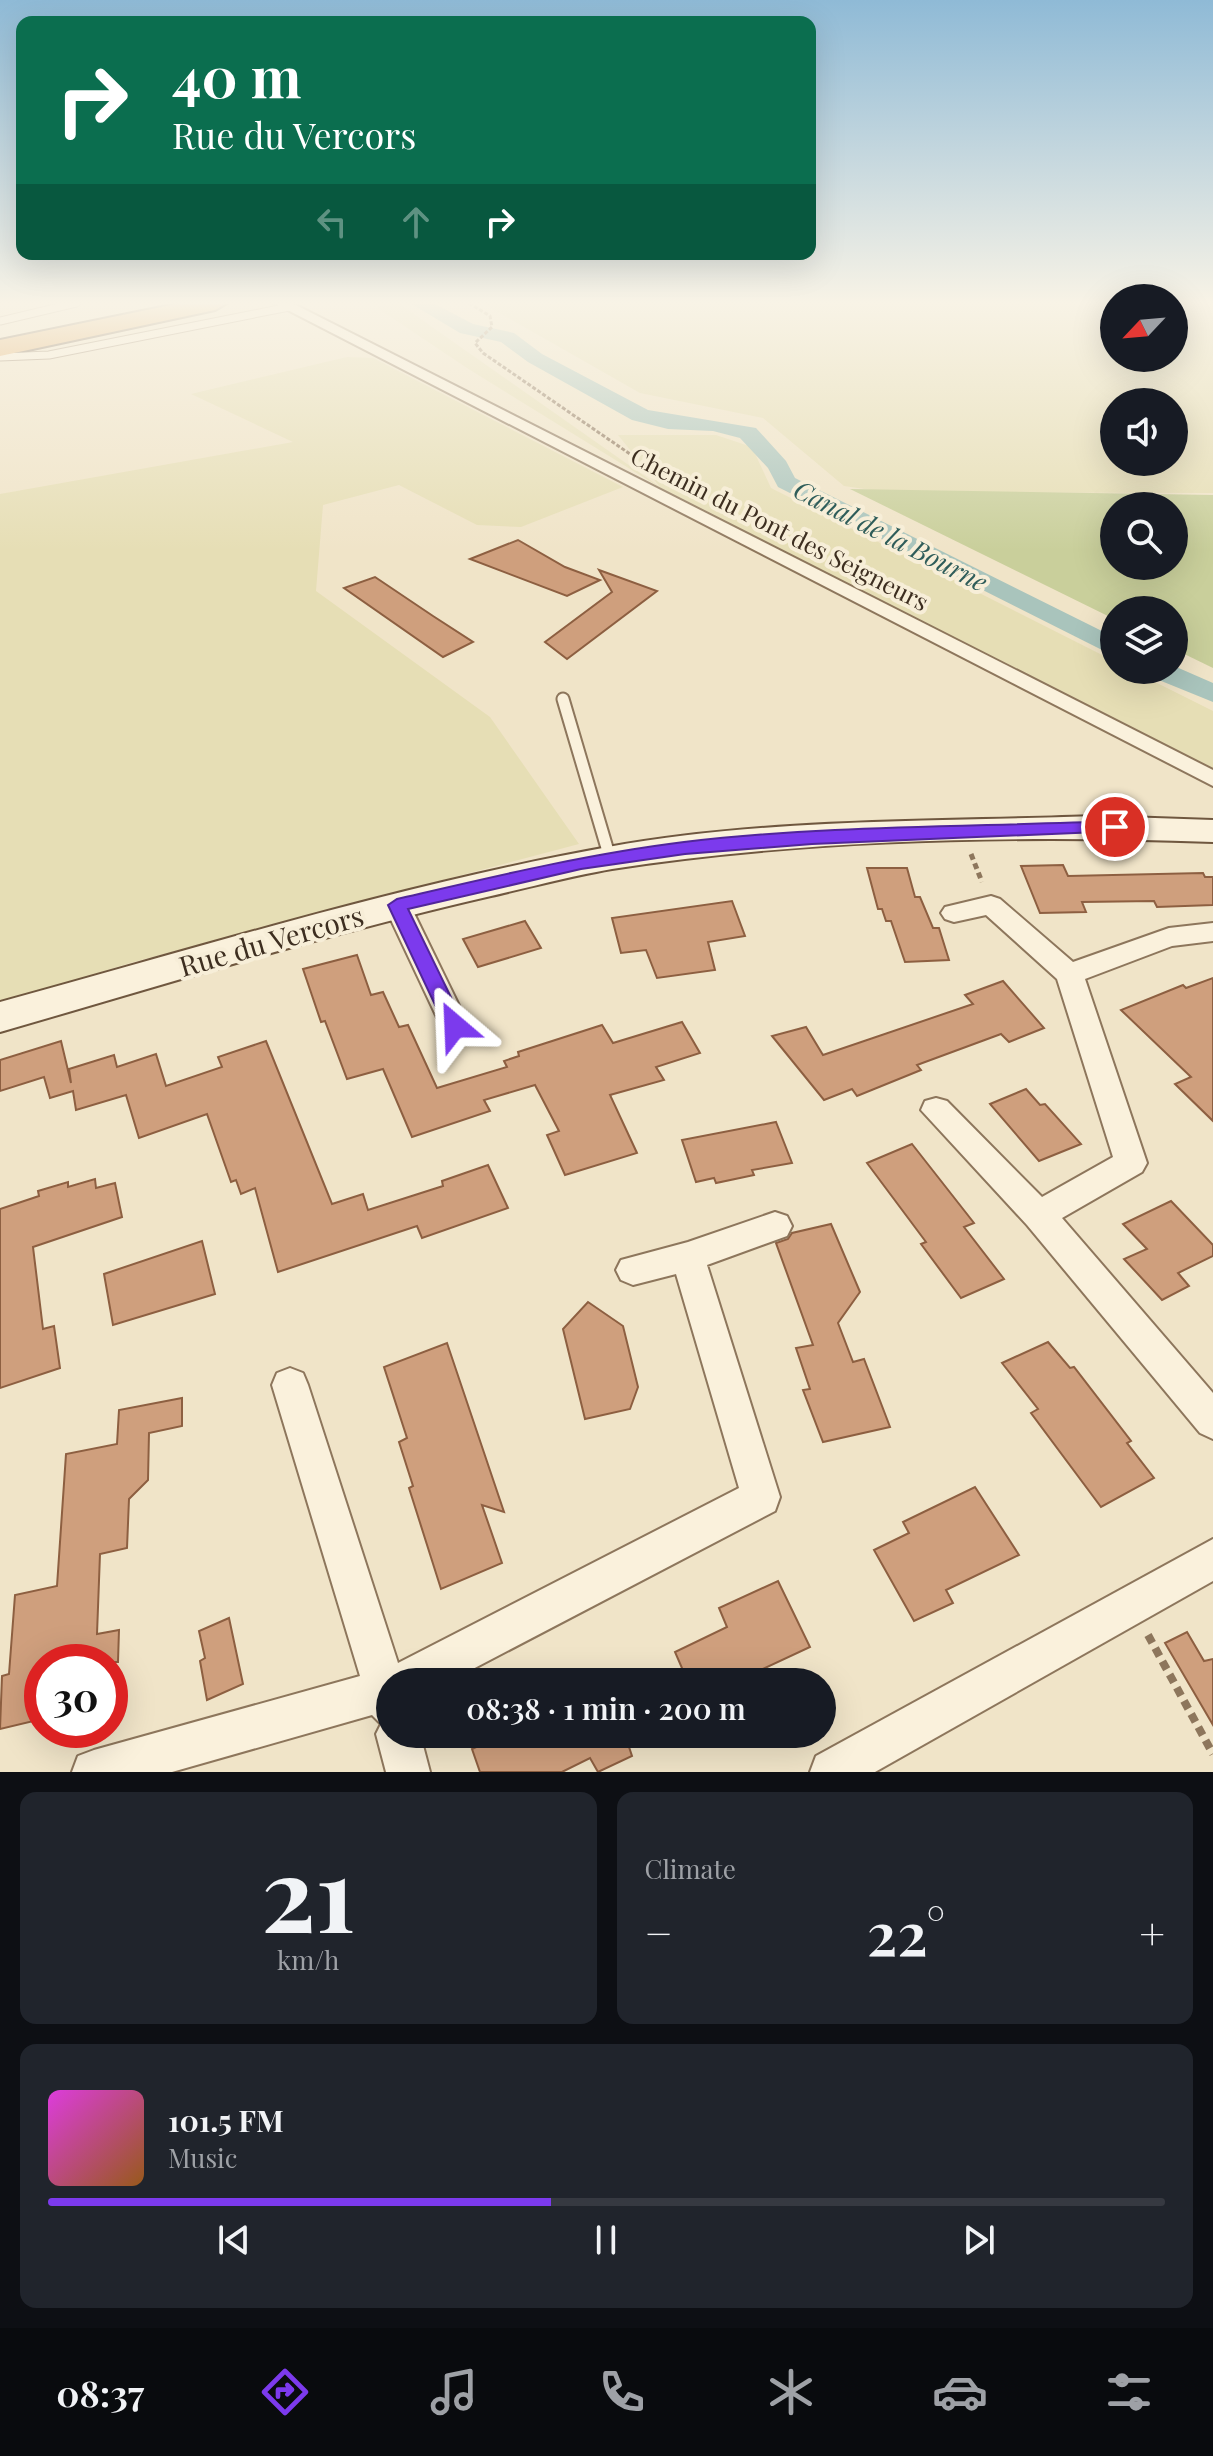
<!DOCTYPE html>
<html lang="en">
<head>
<meta charset="utf-8">
<style>
	:root { --surface:#171b24; --page:#20242c; --text:#f1f3f6; --muted:#9ea1a6; --line:#363941; --accent:#7c3aed }
	body { margin:0; font-family:"Playfair Display",serif; background:var(--page); color:var(--text); height:100vh; display:flex; flex-direction:column; font-size:30px; white-space:nowrap }
	* { box-sizing:border-box; margin:0 }
	p { font-size:26px; color:var(--muted) }
	.icon { flex:none; width:44px; height:44px; fill:none; stroke:currentColor; stroke-width:2; stroke-linecap:round; stroke-linejoin:round }
	.map { position:relative; height:1772px; overflow:hidden }
	.side { display:flex; flex-direction:column; gap:20px; padding:20px; background:#0d0f14; flex:1 }
	.side>* { flex:none }
	.banner { position:absolute; left:16px; top:16px; width:800px; height:244px; border-radius:16px; box-shadow:0 8px 32px #0002; background:#0b6e4f; color:#fff; overflow:hidden }
	.needle { width:52px; rotate:244deg }
	.controls { position:absolute; left:1100px; top:284px; display:grid; gap:16px }
	.controls a { display:grid; place-items:center; width:88px; height:88px; border-radius:50%; background:var(--surface); box-shadow:0 8px 32px #0002; font-size:40px }
	.speed { position:absolute; left:24px; top:1644px; display:flex; gap:16px; font-size:40px; font-weight:700; text-align:center }
	.speed>* { display:grid; place-content:center; width:104px; height:104px; border-radius:50%; background:var(--surface); box-shadow:0 8px 32px #0002; line-height:1 }
	.speed .limit { border:12px solid #d22; background:#fff; color:#111 }
	.pin { position:absolute; display:grid; place-items:center; width:68px; height:68px; color:#fff; margin:-34px; border:4px solid #fff; border-radius:50%; box-shadow:0 2px 8px #0007 }
	.me { position:absolute; width:88px; margin:-44px; rotate:334deg; stroke-linejoin:round; filter:drop-shadow(0 0 6px #0008) }
	.turn { display:flex; align-items:center; gap:28px; height:168px; padding:0 24px; font-size:36px }
	.turn .icon { width:104px; height:104px; stroke-width:2.5 }
	.turn b { display:block; font-size:56px; line-height:68px }
	.lanes { display:flex; align-items:center; height:76px; padding:0 24px; background:#0003; justify-content:center; gap:40px; direction:ltr }
	.lanes .off { opacity:.35 }
	.big { font-size:60px; font-weight:600; line-height:1.1 }
	.side .card { flex:1; display:flex; flex-direction:column; justify-content:center; gap:12px; min-width:0; padding:0 28px; border-radius:16px; background:var(--page) }
	.side .dial { align-items:center; gap:0 }
	.dial b { font-size:104px; line-height:1 }
	.song { display:flex; align-items:center; gap:24px }
	.cover { width:96px; height:96px; border-radius:12px; background:linear-gradient(135deg,hsl(300 70% 55%),hsl(30 70% 35%)) }
	.played { height:8px; border-radius:4px; background:linear-gradient(90deg,var(--accent) 45%,var(--line) 45%) }
	.keys { display:flex; justify-content:space-around; direction:ltr }
	.heat { display:flex; justify-content:space-between; align-items:center; font-size:44px; direction:ltr }
	.side .tiles { flex:1; display:grid; gap:20px; grid-template-columns:1fr 1fr }
	.card:last-child { grid-column:span 2 }
	.trip { position:absolute; left:376px; top:1668px; width:460px; height:80px; border-radius:40px; background:var(--surface); box-shadow:0 8px 32px #0002; font-weight:600; line-height:80px; text-align:center }
	.tab-bar { display:flex; height:128px; justify-content:space-around; align-items:center; background:#090b0e; color:var(--muted) }
	.tab-bar .icon { width:56px; height:56px }
	.tab-bar .selected { color:var(--accent) }
	.tab-bar b { font-size:36px; color:var(--text) }
	.map>svg:first-child { display:block }
</style>
</head>
<body>
<div class="map">
<svg width="1213" height="1772" viewBox="0 0 1213 1772">
	<rect width="100%" height="100%" fill="#f0e4c8"/>
	<g fill="#e6deb5" fill-rule="evenodd">
		<path d="M398,303L660,487L618,435H716L752,447L771,488L1114,661V670H1131L1213,711V774L736,533L664,490L467,368L376,307Z"/>
		<path d="M482,303H1114V358H1174V303H1213V493L886,492L844,486L763,418L640,393ZM1114,402H1174V462H1114Z"/>
		<path d="M347,357L373,358L623,487L521,527L477,525L399,485L323,505L316,591L490,717L579,844L130,963L0,1003V494L293,442L191,394Z"/>
	</g>
	<path fill="#c9cf9b" fill-rule="evenodd" d="M850,489L1213,495V668L1174,649V610H1114V619ZM1114,506H1174V566H1114Z"/>
	<g fill="none" stroke-linecap="round" stroke-linejoin="round">
		<g fill="#a9c4bc" fill-rule="evenodd">
			<path d="M410,303H433L473,324L514,333L542,354L648,410L756,428L786,461L795,478L1114,637V656L778,487L768,468L740,438L713,431L668,429L632,420L528,362L501,342L460,333Z"/>
			<path d="M1174,666L1213,683V702L1149,676L1145,670H1174Z"/>
		</g>
	</g>
	<g fill="#cf9f7d" stroke="#8d5f41" stroke-width="2">
		<path d="M518,540L565,567L600,580L567,596L470,559Z"/>
		<path d="M599,570L657,591L567,659L545,642L612,592Z"/>
		<path d="M375,577L433,616L473,642L443,657L344,588Z"/>
		<path d="M1063,865L1068,876L1203,873L1205,877H1213V905L1157,907L1154,901L1082,902L1086,912L1040,913L1021,866Z"/>
		<path d="M867,868H907L915,897H920L933,928H939L949,960L905,962L891,921H886L882,909H878Z"/>
		<path d="M732,901L745,936L708,942L715,970L657,978L646,950L621,953L612,918Z"/>
		<path d="M525,921L541,948L478,967L463,939Z"/>
		<path d="M357,955L371,995L383,992L399,1027L408,1025L437,1088L507,1067L504,1061L519,1056L518,1052L602,1025L613,1043L682,1022L700,1053L656,1067L664,1080L610,1095L637,1153L565,1175L547,1135L559,1131L535,1085L484,1100L490,1111L412,1137L383,1069L347,1079L325,1021L321,1022L303,969Z"/>
		<path d="M1213,978V1121L1175,1084L1191,1077L1121,1010L1183,985L1186,988Z"/>
		<path d="M1003,981L1044,1028L1009,1042L1001,1034L917,1065L921,1070L857,1096L852,1089L824,1100L772,1036L806,1027L823,1055L973,1004L965,995Z"/>
		<path d="M61,1041L71,1083L69,1069L114,1055L117,1067L156,1054L166,1086L222,1067L218,1057L266,1041L332,1204L363,1194L368,1210L443,1186L442,1181L488,1165L508,1208L422,1238L417,1226L278,1272L255,1188L241,1194L236,1180L231,1182L207,1114L139,1138L126,1095L76,1110L73,1091L50,1098L44,1077L0,1091V1060Z"/>
		<path d="M1026,1089L1040,1105L1045,1104L1081,1144L1039,1161L990,1104Z"/>
		<path d="M776,1122L792,1163L752,1170L754,1175L716,1183L714,1178L696,1182L682,1140Z"/>
		<path d="M912,1144L974,1223L964,1227L1004,1279L961,1298L921,1244L926,1242L867,1163Z"/>
		<path d="M95,1179L96,1188L115,1183L122,1217L33,1247L43,1329L54,1326L60,1368L0,1388V1209L39,1196L38,1191L68,1182V1187Z"/>
		<path d="M1171,1201L1213,1245V1256L1178,1273L1189,1286L1162,1300L1124,1259L1147,1249L1123,1224Z"/>
		<path d="M831,1224L860,1292L838,1323L853,1362L864,1359L890,1427L823,1442L803,1390L810,1389L796,1348L813,1345L776,1243L788,1239L792,1233Z"/>
		<path d="M202,1241L215,1294L113,1325L104,1274Z"/>
		<path d="M588,1302L623,1326L638,1387L630,1409L585,1419L563,1329Z"/>
		<path d="M1048,1342L1070,1368L1074,1367L1131,1441L1127,1443L1154,1478L1101,1507L1031,1413L1038,1409L1002,1363Z"/>
		<path d="M447,1343L504,1512L482,1505L502,1563L441,1589L409,1488L413,1486L399,1442L407,1438L384,1367Z"/>
		<path d="M182,1398V1426L149,1433L148,1480L129,1499L127,1548L100,1554L97,1634L119,1630L118,1662H42V1719L0,1729L2,1676L9,1674L15,1595L57,1586L66,1454L117,1444L119,1410Z"/>
		<path d="M975,1487L1019,1555L946,1590L953,1603L914,1621L874,1550L909,1533L903,1522Z"/>
		<path d="M778,1581L810,1647L750,1675L754,1682H688L675,1652L727,1627L719,1608Z"/>
		<path d="M229,1618L243,1684L207,1700L200,1661L205,1658L199,1631Z"/>
		<path d="M1187,1632L1204,1661L1213,1659V1725L1165,1643Z"/>
		<path d="M504,1734H640L627,1741L632,1756L598,1772L590,1758L562,1772H480L472,1749Z"/>
	</g>
	<g fill="none" stroke-linecap="round" stroke-linejoin="round">
		<defs>
			<g id="lane-far1">
				<path d="M0,321L76,303"/>
				<path d="M0,357L49,355L289,307"/>
			</g>
			<path id="lane" d="M563,699L610,858"/>
			<g id="street">
				<path d="M274,303H292L1213,770V786Z"/>
				<path d="M397,896L406,899L410,905L469,1026L465,1034L455,1037L445,1034L441,1026L384,905L388,899Z"/>
				<path d="M991,896L1000,899L1073,962L1169,928L1213,923V941L1172,946L1085,979L1147,1163L1142,1172L1062,1218L1213,1393V1439L1200,1433L1027,1225L921,1110L925,1101L936,1098L947,1101L1042,1197L1113,1157L1057,979L986,915L954,922L945,919L941,913L945,907Z"/>
				<path d="M775,1212L787,1216L792,1226L787,1236L707,1265L780,1497L775,1511L448,1682H390V1734H420L430,1772H386L376,1734L381,1724L372,1715L172,1772H72L78,1756L94,1750L360,1676L272,1385L277,1373L290,1368L303,1373L308,1385L398,1663L739,1488L676,1274L633,1285L621,1280L616,1270L621,1260L688,1242Z"/>
				<path d="M1213,1539V1581L875,1772H810L816,1756Z"/>
			</g>
			<path id="secondary" d="M1096,816L1213,820V842C1019,835 804,839 612,869C571,876 531,887 491,896C325,934 163,985 0,1032V1002C201,947 402,884 608,847C768,818 934,822 1096,816Z"/>
			<path id="highway" d="M181,303H227L215,310L0,356V340Z"/>
		</defs>
		<use href="#lane-far1" stroke="#8d765c" stroke-width="9"/>
		<use href="#lane" stroke="#8d765c" stroke-width="15"/>
		<use href="#street" stroke="#8d765c" stroke-width="4"/>
		<use href="#secondary" stroke="#6f573f" stroke-width="4"/>
		<use href="#highway" stroke="#5b4430" stroke-width="4"/>
		<path stroke="#8d765c" stroke-width="3" stroke-dasharray="4 2" stroke-linecap="butt" d="M469,303L490,316L492,327L475,343L483,353L630,454"/>
		<path stroke="#8d765c" stroke-width="5" stroke-dasharray="6 4" stroke-linecap="butt" d="M971,854L982,882"/>
		<path stroke="#8d765c" stroke-width="8" stroke-dasharray="9 6" stroke-linecap="butt" d="M1148,1635L1213,1754"/>
		<use href="#lane-far1" stroke="#faf1dc" stroke-width="7"/>
		<use href="#lane" stroke="#faf1dc" stroke-width="11"/>
		<use href="#street" fill="#faf1dc" fill-rule="evenodd"/>
		<use href="#secondary" fill="#faf1dc" fill-rule="evenodd"/>
		<use href="#highway" fill="#e0a458" fill-rule="evenodd"/>
	</g>
	<linearGradient id="sky" x2="0" y2="1"><stop stop-color="#8fbad6"/><stop offset="0.55" stop-color="#f8f3e6"/><stop offset="1" stop-color="#f8f3e6" stop-opacity="0"/></linearGradient>
	<rect width="1213" height="551" fill="url(#sky)"/>
	<path fill="#7c3aed" stroke="#51269a" stroke-width="2" d="M1115,821L1122,823V831L812,844L685,854L581,869L408,909L465,1026L455,1034L445,1026L388,905L397,899C492,877 587,854 684,842C826,825 972,827 1115,821Z"/>
	<g text-anchor="middle" dominant-baseline="central" stroke-width="8" stroke-linejoin="round" paint-order="stroke">
		<g font-size="24" fill="#3d2e20" stroke="#f7eed8">
			<text transform="translate(780 528) rotate(27)">Chemin du Pont des Seigneurs</text>
		</g>
		<g font-size="26" font-style="italic" fill="#2f5d5a" stroke="#f7eed8">
			<text transform="translate(891 535) rotate(27)">Canal de la Bourne</text>
		</g>
		<g font-size="28" fill="#3d2e20" stroke="#f7eed8">
			<text transform="translate(271 940) rotate(-16)">Rue du Vercors</text>
		</g>
	</g>
</svg>
<div class="controls">
<a><svg class="needle" viewBox="-14 -14 28 28"><path d="M0-13l5 13h-10z" fill="#e53935"/><path d="M0 13l5-13h-10z" fill="#9ea1a6"/></svg></a>
<a><svg class="icon" aria-label="sound" viewBox="0 0 24 24"><path d="M4 9h4l5-4v14l-5-4H4zM17 9q2 3 0 6"/></svg></a>
<a><svg class="icon" aria-label="search" viewBox="0 0 24 24"><circle cx="10" cy="10" r="6"/><path d="M15 15l6 6"/></svg></a>
<a><svg class="icon" aria-label="layers" viewBox="0 0 24 24"><path d="M12 4l9 5-9 5-9-5zM3 14l9 5 9-5"/></svg></a>
</div>
<div class="speed"><div class="limit">30</div></div>
<div class="pin" style="left:1115px;top:827px;background:#d93025"><svg class="icon" aria-label="arrive" viewBox="0 0 24 24"><path d="M6 21V4h12l-3 4 3 4H6"/></svg></div>
<svg class="me" style="left:455px;top:1026px" viewBox="-20 -20 40 40"><path d="M0-17L14 15 0 8-14 15z" fill="#7c3aed" stroke="#fff" stroke-width="4"/></svg>
<div class="trip">08:38 · 1 min · 200 m</div>
<div class="banner">
<div class="turn"><svg class="icon" aria-label="right" viewBox="0 0 24 24"><path d="M7 20v-9h11M14 6l5 5-5 5"/></svg><div><b>40 m</b>Rue du Vercors</div></div>
<div class="lanes"><svg class="icon off" aria-label="left" viewBox="0 0 24 24"><path d="M17 20v-9H6M10 6l-5 5 5 5"/></svg><svg class="icon off" aria-label="ahead" viewBox="0 0 24 24"><path d="M12 20V5M6 11l6-6 6 6"/></svg><svg class="icon" aria-label="right" viewBox="0 0 24 24"><path d="M7 20v-9h11M14 6l5 5-5 5"/></svg></div>
</div>
</div>
<section class="side">
<div class="tiles">
<div class="card dial"><b>21</b><p>km/h</p></div>
<div class="card"><p>Climate</p>
<div class="heat"><a>−</a><b class="big">22°</b><a>+</a></div>
</div>
<div class="card">
<div class="song"><i class="cover"></i><div><b>101.5 FM</b><p>Music</p></div></div>
<div class="played"></div>
<div class="keys"><svg class="icon" aria-label="previous" viewBox="0 0 24 24"><path d="M18 5L8 12l10 7zM5 5v14"/></svg><svg class="icon" aria-label="pause" viewBox="0 0 24 24"><path d="M8 5v14M16 5v14"/></svg><svg class="icon" aria-label="next" viewBox="0 0 24 24"><path d="M6 5l10 7-10 7zM19 5v14"/></svg></div>
</div>
</div>
</section>
<nav class="tab-bar">
<b>08:37</b>
<svg class="icon selected" aria-label="directions" viewBox="0 0 24 24"><path d="M12 3l9 9-9 9-9-9zM9 14v-3h6M13 9l2 2-2 2"/></svg>
<svg class="icon" aria-label="music" viewBox="0 0 24 24"><path d="M9 18V5l10-2v13"/><circle cx="6" cy="18" r="3"/><circle cx="16" cy="16" r="3"/></svg>
<svg class="icon" aria-label="phone" viewBox="0 0 24 24"><path d="M5 4h4l2 5-3 2q2 4 5 5l2-3 5 2v4C11 20 4 13 5 4z"/></svg>
<svg class="icon" aria-label="climate" viewBox="0 0 24 24"><path d="M12 3v18M4 7l16 10M4 17L20 7"/></svg>
<svg class="icon" aria-label="car" viewBox="0 0 24 24"><path d="M5 17H2v-5l4-1 3-4h7l3 4 3 1v5h-3M9 17h6M6 11h13"/><circle cx="7" cy="17" r="2"/><circle cx="17" cy="17" r="2"/></svg>
<svg class="icon" aria-label="filters" viewBox="0 0 24 24"><path d="M4 7h16M4 17h16"/><circle cx="9" cy="7" r="2"/><circle cx="15" cy="17" r="2"/></svg>
</nav>
</body>
</html>
